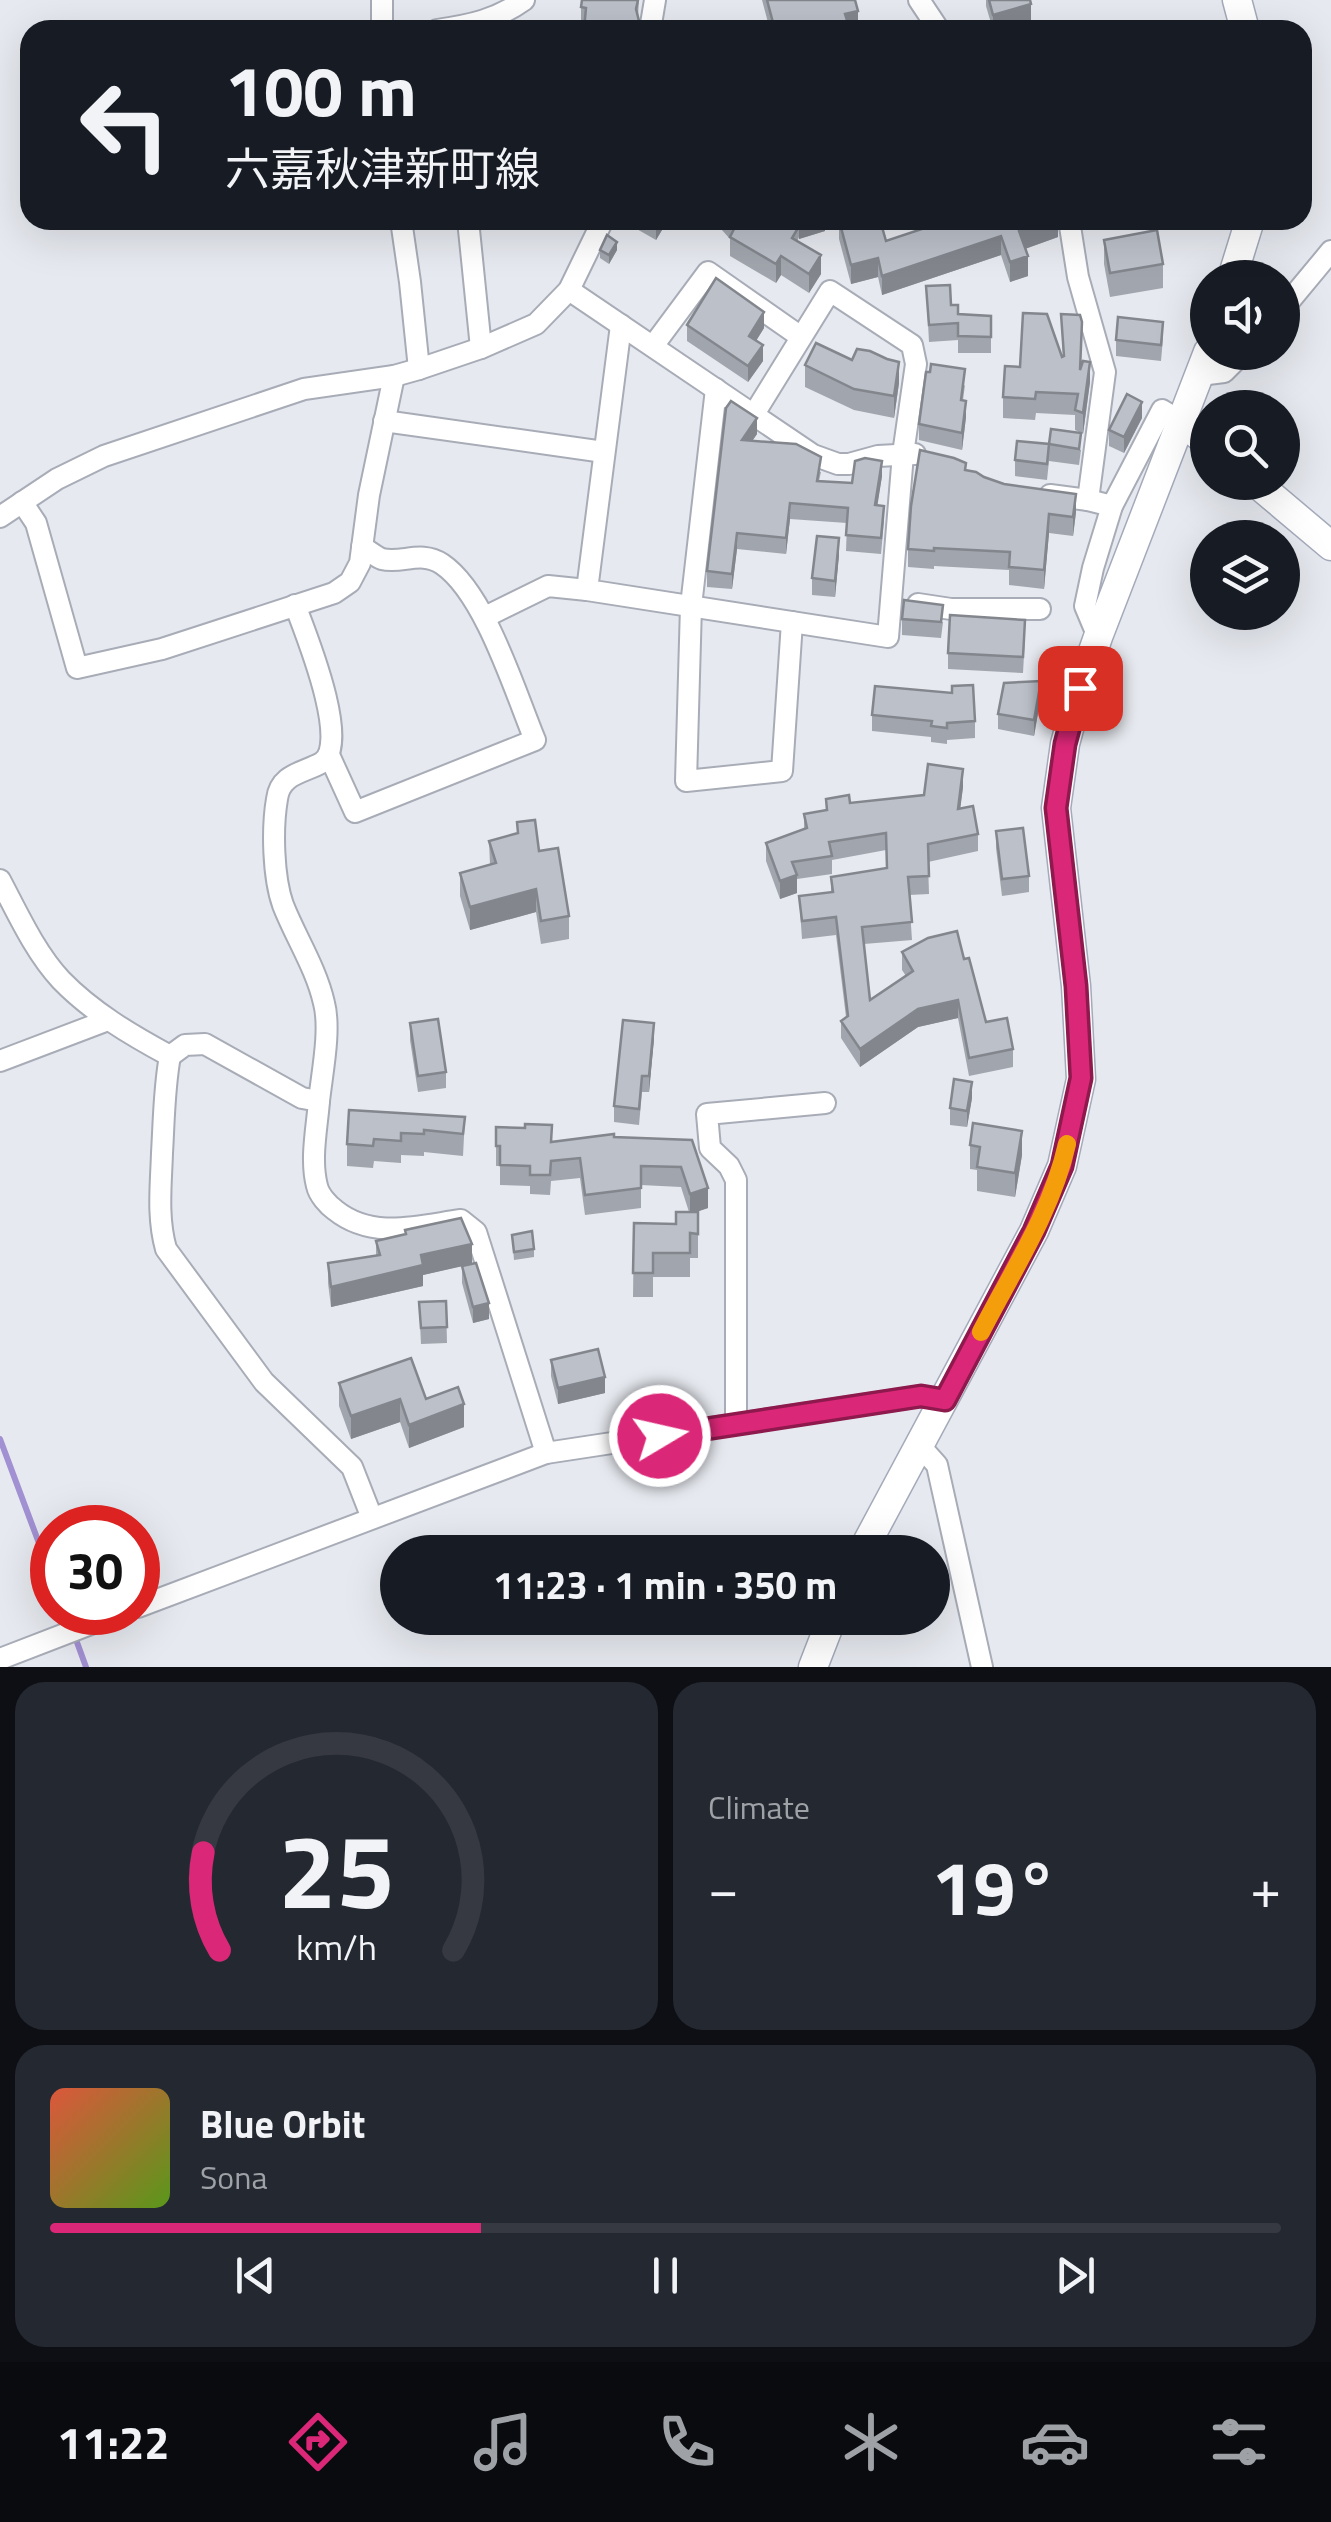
<!DOCTYPE html>
<html lang="en">
<head>
<meta charset="utf-8">
<style>
	:root { --surface:#171b24; --page:#242831; --text:#f1f3f6; --muted:#9ea1a6; --line:#363941; --accent:#db2777 }
	body { margin:0; font-family:"Titillium Web","Noto Sans JP",sans-serif; background:var(--page); color:var(--text); height:100vh; display:flex; flex-direction:column; font-size:38px; white-space:nowrap }
	* { box-sizing:border-box; margin:0 }
	p { font-size:32px; color:var(--muted) }
	.icon { flex:none; width:55px; height:55px; fill:none; stroke:currentColor; stroke-width:2; stroke-linecap:round; stroke-linejoin:round }
	.map { position:relative; height:1667px; overflow:hidden }
	.details { display:flex; flex-direction:column; gap:15px; padding:15px; background:#0d0f14; flex:1 }
	.details>* { flex:none }
	.hud { position:absolute; left:20px; top:20px; width:1292px; height:210px; border-radius:30px; box-shadow:0 10px 40px #0002; background:#171b24; color:var(--text); overflow:hidden }
	.tools { position:absolute; left:1190px; top:260px; display:grid; gap:20px }
	.tools a { display:grid; place-items:center; width:110px; height:110px; border-radius:50%; background:var(--surface); box-shadow:0 10px 40px #0002; font-size:50px }
	.speed { position:absolute; left:30px; top:1505px; display:flex; gap:20px; font-size:50px; font-weight:700; text-align:center }
	.speed>* { display:grid; place-content:center; width:130px; height:130px; border-radius:50%; background:var(--surface); box-shadow:0 10px 40px #0002; line-height:1 }
	.speed .limit { border:15px solid #d22; background:#fff; color:#111 }
	.pin { position:absolute; display:grid; place-items:center; width:85px; height:85px; color:#fff; margin:-42px; border-radius:20px; box-shadow:0 5px 15px #0006 }
	.me { position:absolute; width:110px; margin:-55px; rotate:81deg; stroke-linejoin:round; filter:drop-shadow(0 0 8px #0008) }
	.turn { display:flex; align-items:center; gap:35px; height:210px; padding:0 40px; font-size:45px }
	.turn .icon { width:130px; height:130px; stroke-width:2.5 }
	.turn b { display:block; font-size:70px; line-height:85px }
	.big { font-size:75px; font-weight:700; line-height:1.1 }
	.details .widget { flex:1; display:flex; flex-direction:column; justify-content:center; gap:15px; min-width:0; padding:0 35px; border-radius:30px; background:var(--page) }
	.details .dial { align-items:center; gap:0 }
	.dial svg { height:260px; overflow:visible; fill:none; stroke:var(--line); stroke-width:7; stroke-linecap:round; text-anchor:middle }
	.dial text { fill:var(--text); stroke:none }
	.song { display:flex; align-items:center; gap:30px }
	.cover { width:120px; height:120px; border-radius:15px; background:linear-gradient(135deg,hsl(10 70% 55%),hsl(90 70% 35%)) }
	.played { height:10px; border-radius:5px; background:linear-gradient(90deg,var(--accent) 35%,var(--line) 35%) }
	.keys { display:flex; justify-content:space-around; direction:ltr }
	.heat { display:flex; justify-content:space-between; align-items:center; font-size:55px; direction:ltr }
	.details .tiles { flex:1; display:grid; gap:15px; grid-template-columns:1fr 1fr }
	.widget:last-child { grid-column:span 2 }
	.trip { position:absolute; left:380px; top:1535px; width:570px; height:100px; border-radius:50px; background:var(--surface); box-shadow:0 10px 40px #0002; font-weight:700; line-height:100px; text-align:center }
	.menu { display:flex; height:160px; justify-content:space-around; align-items:center; background:#090b0e; color:var(--muted) }
	.menu .icon { width:70px; height:70px }
	.menu .current { color:var(--accent) }
	.menu b { font-size:45px; color:var(--text) }
	.map>svg:first-child { display:block }
</style>
</head>
<body>
<div class="map">
<svg width="1331" height="1667" viewBox="0 0 1331 1667">
	<rect width="100%" height="100%" fill="#e6e9ef"/>
	<g fill="none" stroke-linecap="round" stroke-linejoin="round">
		<g stroke="#a190d2" stroke-width="6">
			<path d="M0,1439L52,1578"/>
			<path d="M66,1612L86,1667"/>
		</g>
		<defs>
			<g id="street">
				<path d="M382,0V30"/>
				<path d="M919,0L939,30"/>
				<path d="M437,30C471,25 496,20 524,0"/>
				<path d="M650,30L655,0"/>
				<path d="M401,220L410,282L419,369"/>
				<path d="M468,220L481,348"/>
				<path d="M1069,220L1078,277L1105,372L1088,500"/>
				<path d="M569,290L813,455L838,464H849L878,456L915,454"/>
				<path d="M1282,310L1331,251"/>
				<path d="M621,325L587,590L888,637L903,454L916,364L912,345L830,291L754,414"/>
				<path d="M653,346L708,272L801,337"/>
				<path d="M1200,375L1224,372L1244,352"/>
				<path d="M716,389L691,606L686,781L782,771L792,622"/>
				<path d="M384,421L604,452"/>
				<path d="M1050,495L1088,500L1112,506"/>
				<path d="M22,502L36,523L77,668L162,649L334,593L350,582L360,563L369,495L394,376"/>
				<path d="M0,517L57,479L104,456L304,389L394,376L419,369L481,348L536,324L569,290L603,220"/>
				<path d="M918,604L951,609H1040"/>
				<path d="M295,605C305,632 352,746 321,763C303,773 280,774 277,799C272,828 273,877 283,905C296,938 316,968 324,1003C331,1030 322,1073 319,1101"/>
				<path d="M485,617L548,586L587,590"/>
				<path d="M1098,637L1085,606L1093,568L1112,506L1162,410L1182,422"/>
				<path d="M329,755L355,812L535,740C515,692 485,593 442,564C421,550 402,564 382,559C376,557 368,550 362,547"/>
				<path d="M0,880C18,914 35,952 61,980C92,1012 131,1035 170,1056C164,1088 164,1120 162,1153C161,1185 157,1217 166,1249L264,1382L352,1467L372,1518"/>
				<path d="M170,1056L185,1045L205,1044L302,1098L319,1101C317,1128 310,1159 317,1186C319,1195 328,1205 335,1210C372,1240 418,1226 461,1220L476,1232L546,1453"/>
				<path d="M0,1061L108,1020"/>
				<path d="M736,1424V1180L729,1166L710,1148L707,1114L825,1103"/>
				<path d="M920,1446L937,1465L982,1667"/>
				<path d="M138,1607L546,1453L921,1396L945,1400"/>
				<path d="M0,1659L122,1612"/>
			</g>
			<g id="secondary">
				<path d="M1237,0L1245,30"/>
				<path d="M1232,278L1250,220"/>
				<path d="M1182,422L1208,443"/>
				<path d="M1255,482L1331,546"/>
				<path d="M862,1552L1034,1231L1062,1166L1081,1079L1076,986L1056,808L1065,744L1080,688L1098,637L1208,352"/>
				<path d="M813,1667L832,1618"/>
			</g>
		</defs>
		<use href="#street" stroke="#a8acb7" stroke-width="24"/>
		<use href="#secondary" stroke="#a4aaba" stroke-width="31"/>
		<use href="#street" stroke="#fff" stroke-width="20"/>
		<use href="#secondary" stroke="#fff" stroke-width="28"/>
	</g>
	<g fill="#a1a5ad">
		<path d="M639,0L638,16L640,30H584V27H581V7Z"/>
		<path d="M762,0H855L858,30H770Z"/>
		<path d="M986,0H1030L1031,20L993,30L986,6Z"/>
		<path d="M635,220H668L656,240L635,228Z"/>
		<path d="M713,220H767L772,223L794,226L793,220H825V231L799,239L798,237V241L821,274L809,293L781,275L776,283L730,256V239Z"/>
		<path d="M839,220L886,241L934,225L932,220H1058V237L1025,249L1028,276L1010,282L1001,255L882,295L878,277L851,284L839,239Z"/>
		<path d="M1095,220H1211V227L1179,226V222L1149,221L1097,230Z"/>
		<path d="M1104,240L1163,264V288L1110,297L1104,264Z"/>
		<path d="M600,250H617L609,264L600,258Z"/>
		<path d="M926,286L951,305L958,314L991,316V353H958V340L929,342Z"/>
		<path d="M1061,314L1081,366L1090,382L1083,434L1075,430V415L1036,413L1035,420L1003,418V397L1020,367L1063,356Z"/>
		<path d="M687,325L764,328L756,341L763,361L748,382L687,341Z"/>
		<path d="M1163,338L1161,361L1116,356V340Z"/>
		<path d="M805,365L899,383L894,418L854,410L805,387Z"/>
		<path d="M965,385L963,400L966,417L962,450L919,440V424Z"/>
		<path d="M726,408L757,434L752,441L821,472L819,481L852,483L882,476L877,505L884,521L881,554L846,551L847,523L790,519L786,554L737,549L732,589L707,587V571Z"/>
		<path d="M1142,418L1124,453L1109,446V430Z"/>
		<path d="M1049,444L1081,450L1079,465L1049,461L1047,480L1015,476V460Z"/>
		<path d="M966,470L1076,512L1073,536L1049,533L1044,589L1009,585V570L934,566V569L908,567V549Z"/>
		<path d="M839,555L835,597L812,595V578Z"/>
		<path d="M902,619L943,622L941,638L902,635Z"/>
		<path d="M1025,636L1023,673L948,669V653Z"/>
		<path d="M952,693L975,721V738L947,740V744L931,742V737L872,731V715Z"/>
		<path d="M1041,696L1034,736L998,729V714Z"/>
		<path d="M963,787L960,808L978,834V851L928,862L929,894L909,895L912,940L864,944L870,1000L906,976L902,970V952L964,959L986,1022L1013,1049V1067L969,1076L958,1018L918,1027L860,1067L841,1038V1021L846,1017L836,935L802,939L799,896L831,893V877L887,868L886,850L832,860V874L797,879V893L780,899L766,861V843L804,829V814L826,811V799L850,803L924,795Z"/>
		<path d="M517,822L539,851L569,916V939L541,944L536,912L470,930L460,896V873L490,865L489,841L517,833Z"/>
		<path d="M996,831L1029,876V892L1002,896L996,848Z"/>
		<path d="M410,1023L446,1072V1088L418,1092L410,1040Z"/>
		<path d="M654,1039L649,1092H642L639,1125L614,1122V1106Z"/>
		<path d="M972,1098L967,1127L950,1125V1108Z"/>
		<path d="M465,1117L463,1156L424,1152V1156L401,1155V1163L374,1161L373,1168L347,1166V1144Z"/>
		<path d="M496,1127L525,1128L552,1142L614,1137L692,1140L708,1208L696,1212H698V1258H690V1277H653V1297H633L634,1223L676,1224L689,1212L681,1187L641,1185V1208L585,1215L580,1178L551,1181L550,1195L530,1194V1186L500,1185V1166H496Z"/>
		<path d="M970,1145L1022,1155L1015,1197L977,1191V1170L970,1169Z"/>
		<path d="M512,1235L534,1249V1257L514,1260Z"/>
		<path d="M376,1241L472,1264L489,1319L473,1323L462,1283V1266L470,1264L423,1275V1286L331,1307L328,1283V1263L376,1255Z"/>
		<path d="M446,1301L447,1343L421,1344L419,1302Z"/>
		<path d="M551,1360L605,1393L558,1404L551,1376Z"/>
		<path d="M339,1383L426,1399L464,1427L409,1448L400,1422L351,1439L339,1406Z"/>
	</g>
	<g fill="#83868d">
		<path d="M1031,4V20L993,30V15Z"/>
		<path d="M858,11V30H845V14Z"/>
		<path d="M824,25V30H802Z"/>
		<path d="M656,220H668L656,240Z"/>
		<path d="M807,220H825V231L799,239V223Z"/>
		<path d="M1052,220H1058V237L1019,251V231Z"/>
		<path d="M1001,236V255L882,295V276Z"/>
		<path d="M617,242V250L609,264V255Z"/>
		<path d="M821,255V274L809,293V274Z"/>
		<path d="M781,256V275L776,283V264Z"/>
		<path d="M1028,256V276L1010,282V262Z"/>
		<path d="M878,258V277L851,284V265Z"/>
		<path d="M764,312V328L749,352V336Z"/>
		<path d="M763,345V361L748,382V366Z"/>
		<path d="M899,362V383L894,418V396Z"/>
		<path d="M1090,362V382L1083,434V413Z"/>
		<path d="M966,401V417L962,450V433Z"/>
		<path d="M1142,402V418L1124,453V437Z"/>
		<path d="M757,418V434L742,456V440Z"/>
		<path d="M882,461V476L875,521V505Z"/>
		<path d="M1076,494V512L1073,536V517Z"/>
		<path d="M790,503V519L786,554V538Z"/>
		<path d="M1049,514V533L1044,589V570Z"/>
		<path d="M737,533V549L732,589V574Z"/>
		<path d="M839,538V555L835,597V581Z"/>
		<path d="M1041,681V696L1034,736V720Z"/>
		<path d="M963,769V787L958,827V809Z"/>
		<path d="M797,875V893L780,899V881Z"/>
		<path d="M536,889V912L470,930V907Z"/>
		<path d="M958,1000V1018L918,1027L860,1067V1049L918,1009Z"/>
		<path d="M654,1023V1039L649,1092V1076Z"/>
		<path d="M972,1082V1098L967,1127V1111Z"/>
		<path d="M1022,1131V1155L1015,1197V1173Z"/>
		<path d="M708,1188V1208L690,1214V1194Z"/>
		<path d="M472,1244V1264L423,1275V1286L331,1307V1287L421,1255Z"/>
		<path d="M489,1303V1319L473,1323V1307Z"/>
		<path d="M605,1377V1393L558,1404V1388Z"/>
		<path d="M400,1399V1422L351,1439V1416Z"/>
		<path d="M464,1404V1427L409,1448V1425Z"/>
	</g>
	<g fill="#bbc0c9" stroke="#83868d" stroke-width="2.5">
		<path d="M582,0H638L636,9L640,25L634,24V30H584L586,8L581,7Z"/>
		<path d="M767,0H855L858,11L845,14L850,30H826L824,25L802,30H775Z"/>
		<path d="M989,0H1030L1031,4L993,15Z"/>
		<path d="M729,220H767L772,223L774,220H785L798,228L792,238L821,255L809,274L781,256L776,264L730,237L735,227Z"/>
		<path d="M839,220H880L886,241L940,223L939,220H1052L1019,231L1028,256L1010,262L1001,236L882,276L878,258L851,265Z"/>
		<path d="M1157,230L1163,264L1110,273L1104,240Z"/>
		<path d="M607,235L617,242L609,255L600,250Z"/>
		<path d="M716,278L764,312L749,336L763,345L748,366L687,325Z"/>
		<path d="M950,285L951,305H958V314L991,316V337L958,336V323L929,325L926,286Z"/>
		<path d="M1023,313L1047,314L1062,357L1064,356L1061,314L1080,315L1082,322L1080,370L1083,361L1090,362L1083,413L1075,410L1078,394L1036,392L1035,399L1003,397L1005,366L1020,367Z"/>
		<path d="M1118,317L1163,322L1161,345L1116,340Z"/>
		<path d="M816,343L852,360L857,349L870,351L887,359L899,362L894,396L854,389L805,365Z"/>
		<path d="M931,364L965,369L961,400L966,401L962,433L919,424L926,372H930Z"/>
		<path d="M1127,394L1142,402L1124,437L1109,430Z"/>
		<path d="M731,401L757,418L742,440L796,444L821,457L817,481L852,483L855,461L865,458L882,461L875,505L884,506L881,538L846,535L848,508L790,503L786,538L737,533L732,574L707,571L726,408Z"/>
		<path d="M1051,429L1081,433L1079,449L1049,444Z"/>
		<path d="M1017,441L1049,444L1047,464L1015,460Z"/>
		<path d="M920,450L954,458L966,463L965,470L976,472L984,477L1004,484L1076,494L1073,517L1049,514L1044,570L1009,567L1010,552L934,548V551L908,549L911,506Z"/>
		<path d="M817,536L839,538L835,581L812,578Z"/>
		<path d="M904,600L943,605L941,622L902,619Z"/>
		<path d="M950,615L1025,620L1023,657L948,653Z"/>
		<path d="M1041,681L1034,720L998,714L1004,683Z"/>
		<path d="M973,685L975,721L947,723V728L931,726L932,721L872,715L875,686L952,693V686Z"/>
		<path d="M928,764L963,769L958,809L973,806L978,834L928,844L929,876L908,877L912,922L862,927L870,1000L913,971L902,952L928,938L957,931L964,959L969,958L986,1022L1007,1018L1013,1049L969,1058L958,1000L918,1009L860,1049L841,1021L848,1016L836,917L802,921L799,896L833,892L831,877L887,868L886,833L829,842L832,856L792,862L797,875L780,881L766,843L807,828L804,814L827,810L826,799L849,795L850,803L924,795Z"/>
		<path d="M535,820L539,851L558,848L569,916L541,921L536,889L470,907L460,873L496,863L489,841L518,833L517,822Z"/>
		<path d="M1023,828L1029,876L1002,879L996,831Z"/>
		<path d="M438,1019L446,1072L418,1076L410,1023Z"/>
		<path d="M623,1020L654,1023L649,1076H642L639,1109L614,1106Z"/>
		<path d="M954,1079L972,1082L967,1111L950,1108Z"/>
		<path d="M349,1110L465,1117L463,1134L424,1130V1134L401,1133V1141L374,1139L373,1146L347,1144Z"/>
		<path d="M973,1123L1022,1131L1015,1173L977,1167L980,1147L970,1145Z"/>
		<path d="M525,1124L552,1125L551,1142L614,1134V1137L692,1140L708,1188L690,1194L681,1167L641,1166V1188L585,1195L580,1158L551,1161L550,1175H530V1166L500,1165V1146H496V1127L525,1128Z"/>
		<path d="M676,1212H698V1234L690,1233V1253H653V1273H633L634,1223L676,1224Z"/>
		<path d="M461,1218L472,1244L421,1255L423,1265L331,1287L328,1263L380,1255L376,1241L406,1234L405,1230Z"/>
		<path d="M532,1231L534,1249L514,1252L512,1235Z"/>
		<path d="M476,1263L489,1303L473,1307L462,1266Z"/>
		<path d="M446,1301L447,1327L421,1328L419,1302Z"/>
		<path d="M598,1349L605,1377L558,1388L551,1360Z"/>
		<path d="M411,1358L426,1399L458,1387L464,1404L409,1425L400,1399L351,1416L339,1383Z"/>
	</g>
	<g fill="none" stroke-linecap="round" stroke-linejoin="round">
		<defs>
			<path id="route" d="M660,1436L921,1396L945,1400L1034,1231L1062,1166L1081,1078L1076,986L1056,808L1065,744L1080,688"/>
		</defs>
		<use href="#route" stroke="#8e194d" stroke-width="25"/>
		<use href="#route" stroke="#db2777" stroke-width="18"/>
		<path stroke="#f59e0b" stroke-width="18" d="M981,1332C1012,1272 1052,1211 1067,1144"/>
	</g>
</svg>
<div class="tools">
<a><svg class="icon" aria-label="sound" viewBox="0 0 24 24"><path d="M4 9h4l5-4v14l-5-4H4zM17 9q2 3 0 6"/></svg></a>
<a><svg class="icon" aria-label="search" viewBox="0 0 24 24"><circle cx="10" cy="10" r="6"/><path d="M15 15l6 6"/></svg></a>
<a><svg class="icon" aria-label="layers" viewBox="0 0 24 24"><path d="M12 4l9 5-9 5-9-5zM3 14l9 5 9-5"/></svg></a>
</div>
<div class="speed"><div class="limit">30</div></div>
<div class="pin" style="left:1080px;top:688px;background:#d93025"><svg class="icon" aria-label="arrive" viewBox="0 0 24 24"><path d="M6 21V4h12l-3 4 3 4H6"/></svg></div>
<svg class="me" style="left:660px;top:1436px" viewBox="-20 -20 40 40"><circle r="17" fill="#db2777" stroke="#fff" stroke-width="3"/><path d="M0-11L8 9 0 5-8 9z" fill="#fff"/></svg>
<div class="trip">11:23 · 1 min · 350 m</div>
<div class="hud">
<div class="turn"><svg class="icon" aria-label="left" viewBox="0 0 24 24"><path d="M17 20v-9H6M10 6l-5 5 5 5"/></svg><div><b>100 m</b>六嘉秋津新町線</div></div>
</div>
</div>
<section class="details">
<div class="tiles">
<div class="widget dial"><svg viewBox="0 0 100 80">
<path d="M14 69A42 42 0 1 1 86 69"/>
<path d="M14 69A42 42 0 0 1 9 39" stroke="#db2777"/>
<text x="50" y="56" font-size="32" font-weight="700">25</text>
<text x="50" y="72" font-size="11">km/h</text>
</svg></div>
<div class="widget"><p>Climate</p>
<div class="heat"><a>−</a><b class="big">19°</b><a>+</a></div>
</div>
<div class="widget">
<div class="song"><i class="cover"></i><div><b>Blue Orbit</b><p>Sona</p></div></div>
<div class="played"></div>
<div class="keys"><svg class="icon" aria-label="previous" viewBox="0 0 24 24"><path d="M18 5L8 12l10 7zM5 5v14"/></svg><svg class="icon" aria-label="pause" viewBox="0 0 24 24"><path d="M8 5v14M16 5v14"/></svg><svg class="icon" aria-label="next" viewBox="0 0 24 24"><path d="M6 5l10 7-10 7zM19 5v14"/></svg></div>
</div>
</div>
</section>
<nav class="menu">
<b>11:22</b>
<svg class="icon current" aria-label="directions" viewBox="0 0 24 24"><path d="M12 3l9 9-9 9-9-9zM9 14v-3h6M13 9l2 2-2 2"/></svg>
<svg class="icon" aria-label="music" viewBox="0 0 24 24"><path d="M9 18V5l10-2v13"/><circle cx="6" cy="18" r="3"/><circle cx="16" cy="16" r="3"/></svg>
<svg class="icon" aria-label="phone" viewBox="0 0 24 24"><path d="M5 4h4l2 5-3 2q2 4 5 5l2-3 5 2v4C11 20 4 13 5 4z"/></svg>
<svg class="icon" aria-label="climate" viewBox="0 0 24 24"><path d="M12 3v18M4 7l16 10M4 17L20 7"/></svg>
<svg class="icon" aria-label="car" viewBox="0 0 24 24"><path d="M5 17H2v-5l4-1 3-4h7l3 4 3 1v5h-3M9 17h6M6 11h13"/><circle cx="7" cy="17" r="2"/><circle cx="17" cy="17" r="2"/></svg>
<svg class="icon" aria-label="filters" viewBox="0 0 24 24"><path d="M4 7h16M4 17h16"/><circle cx="9" cy="7" r="2"/><circle cx="15" cy="17" r="2"/></svg>
</nav>
</body>
</html>
